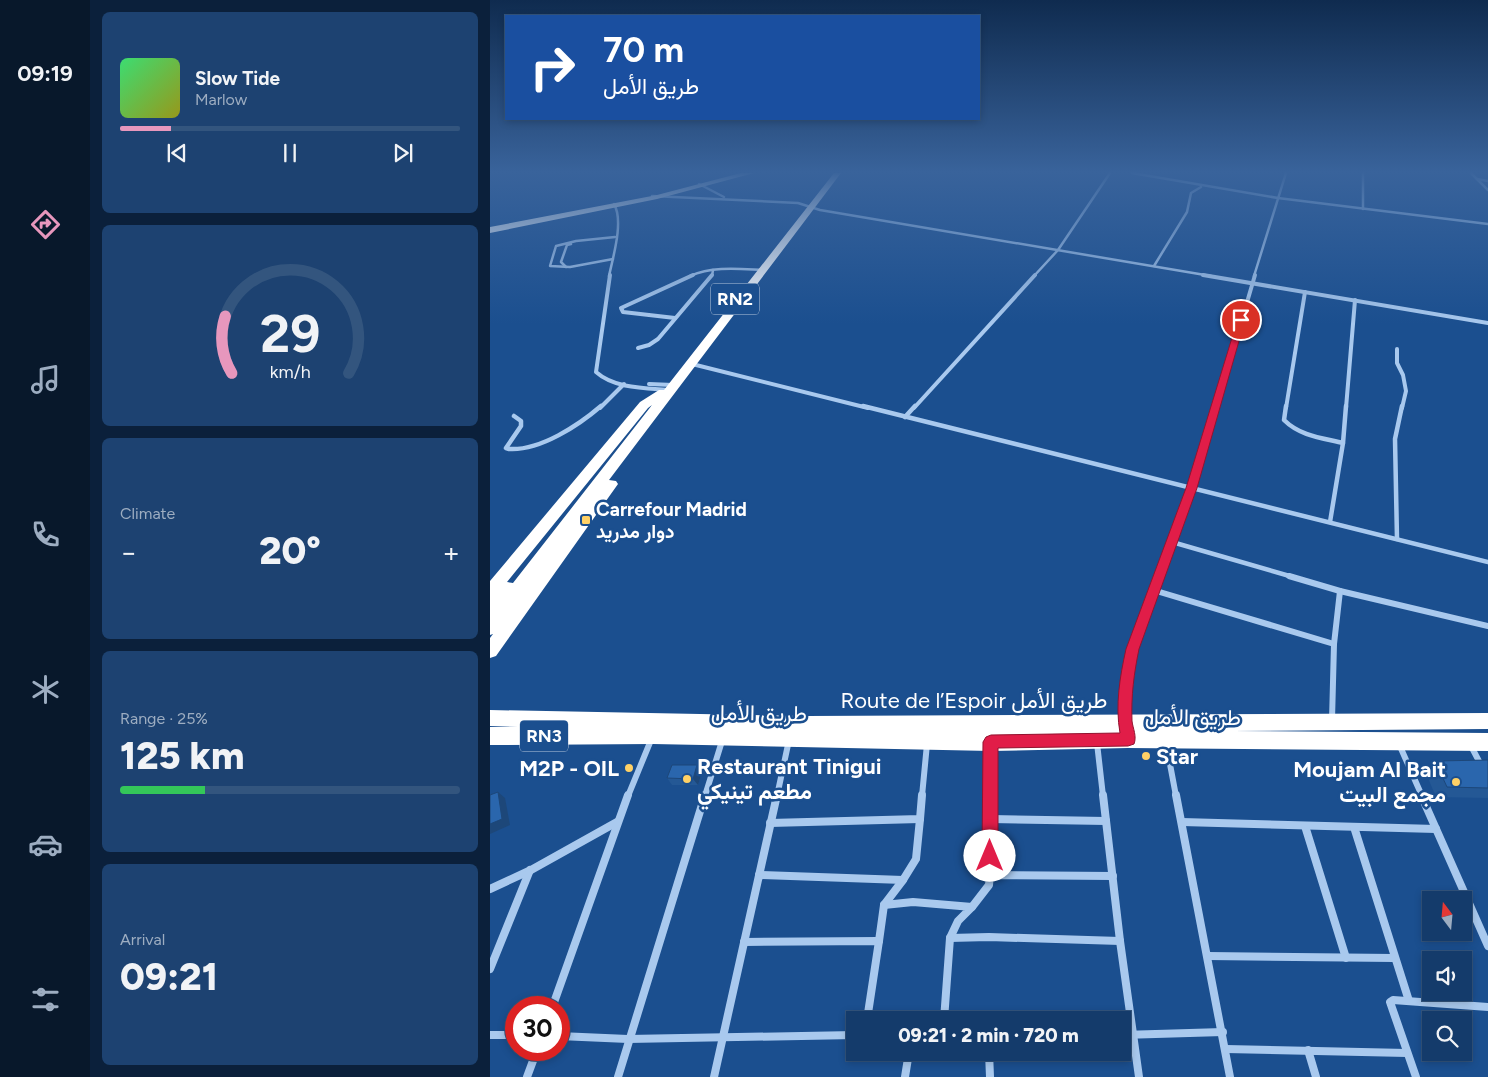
<!DOCTYPE html>
<html lang="en">
<head>
<meta charset="utf-8">
<style>
	:root { --surface:#143b6b; --page:#1d4271; --text:#f1f3f6; --muted:#9dadc1; --line:#33557e; --accent:#e797bd }
	body { margin:0; font-family:Figtree,Vazirmatn,sans-serif; background:var(--page); color:var(--text); height:100vh; display:flex; flex-direction:column; font-size:19px; white-space:nowrap }
	* { box-sizing:border-box; margin:0 }
	p { font-size:16px; color:var(--muted) }
	.icon { flex:none; width:28px; height:28px; fill:none; stroke:currentColor; stroke-width:2; stroke-linecap:round; stroke-linejoin:round }
	.map { position:relative; flex:1; overflow:hidden }
	.panel { display:flex; flex-direction:column; gap:12px; padding:12px; background:#0b203b; width:400px }
	.panel>* { flex:none }
	.banner { position:absolute; left:15px; top:15px; width:475px; height:105px; border-radius:0px; box-shadow:0 2px 8px #0003,0 0 0 1px var(--line); background:#1a4fa0; color:#fff; overflow:hidden }
	.needle { width:32px; rotate:344deg }
	.fabs { position:absolute; left:932px; top:891px; display:grid; gap:10px }
	.fabs a { display:grid; place-items:center; width:50px; height:50px; border-radius:0px; background:var(--surface); box-shadow:0 2px 8px #0003,0 0 0 1px var(--line); font-size:25px }
	.speed { position:absolute; left:15px; top:996px; display:flex; gap:10px; font-size:25px; font-weight:700; text-align:center }
	.speed>* { display:grid; place-content:center; width:65px; height:65px; border-radius:50%; background:var(--surface); box-shadow:0 2px 8px #0003,0 0 0 1px var(--line); line-height:1 }
	.speed .limit { border:8px solid #d22; background:#fff; color:#111 }
	.pin { position:absolute; display:grid; place-items:center; width:42px; height:42px; color:#fff; margin:-21px; border:2px solid #fff; border-radius:50%; box-shadow:0 1px 5px #0007 }
	.me { position:absolute; width:55px; margin:-28px; rotate:0deg; stroke-linejoin:round; filter:drop-shadow(0 0 4px #0008) }
	.turn { display:flex; align-items:center; gap:18px; height:105px; padding:0 15px; font-size:22px }
	.turn .icon { width:65px; height:65px; stroke-width:2.5 }
	.turn b { display:block; font-size:35px; line-height:42px }
	.big { font-size:38px; font-weight:800; line-height:1.1 }
	.panel .card { flex:1; display:flex; flex-direction:column; justify-content:center; gap:8px; min-width:0; padding:0 18px; border-radius:8px; background:var(--page) }
	.panel .dial { align-items:center; gap:0 }
	.dial svg { height:130px; overflow:visible; fill:none; stroke:var(--line); stroke-width:7; stroke-linecap:round; text-anchor:middle }
	.dial text { fill:var(--text); stroke:none }
	.song { display:flex; align-items:center; gap:15px }
	.cover { width:60px; height:60px; border-radius:8px; background:linear-gradient(135deg,hsl(140 70% 55%),hsl(60 70% 35%)) }
	.played { height:5px; border-radius:2px; background:linear-gradient(90deg,var(--accent) 15%,var(--line) 15%) }
	.keys { display:flex; justify-content:space-around; direction:ltr }
	.heat { display:flex; justify-content:space-between; align-items:center; font-size:28px; direction:ltr }
	.charge { height:8px; border-radius:4px; background:linear-gradient(90deg,#34c759 25%,var(--line) 0) }
	.trip { position:absolute; left:356px; top:1011px; width:285px; height:50px; border-radius:0px; background:var(--surface); box-shadow:0 2px 8px #0003,0 0 0 1px var(--line); font-weight:800; line-height:50px; text-align:center }
	main { display:flex; flex:1; min-height:0 }
	.dock { display:flex; flex-direction:column; width:90px; justify-content:space-around; align-items:center; background:#08182b; color:var(--muted) }
	.dock .icon { width:35px; height:35px }
	.dock .active { color:var(--accent) }
	.dock b { font-size:22px; color:var(--text) }
	.map>svg:first-child { display:block }
</style>
</head>
<body>
<main>
<nav class="dock">
<b>09:19</b>
<svg class="icon active" aria-label="directions" viewBox="0 0 24 24"><path d="M12 3l9 9-9 9-9-9zM9 14v-3h6M13 9l2 2-2 2"/></svg>
<svg class="icon" aria-label="music" viewBox="0 0 24 24"><path d="M9 18V5l10-2v13"/><circle cx="6" cy="18" r="3"/><circle cx="16" cy="16" r="3"/></svg>
<svg class="icon" aria-label="phone" viewBox="0 0 24 24"><path d="M5 4h4l2 5-3 2q2 4 5 5l2-3 5 2v4C11 20 4 13 5 4z"/></svg>
<svg class="icon" aria-label="climate" viewBox="0 0 24 24"><path d="M12 3v18M4 7l16 10M4 17L20 7"/></svg>
<svg class="icon" aria-label="car" viewBox="0 0 24 24"><path d="M5 17H2v-5l4-1 3-4h7l3 4 3 1v5h-3M9 17h6M6 11h13"/><circle cx="7" cy="17" r="2"/><circle cx="17" cy="17" r="2"/></svg>
<svg class="icon" aria-label="filters" viewBox="0 0 24 24"><path d="M4 7h16M4 17h16"/><circle cx="9" cy="7" r="2"/><circle cx="15" cy="17" r="2"/></svg>
</nav>
<section class="panel">
<div class="card">
<div class="song"><i class="cover"></i><div><b>Slow Tide</b><p>Marlow</p></div></div>
<div class="played"></div>
<div class="keys"><svg class="icon" aria-label="previous" viewBox="0 0 24 24"><path d="M18 5L8 12l10 7zM5 5v14"/></svg><svg class="icon" aria-label="pause" viewBox="0 0 24 24"><path d="M8 5v14M16 5v14"/></svg><svg class="icon" aria-label="next" viewBox="0 0 24 24"><path d="M6 5l10 7-10 7zM19 5v14"/></svg></div>
</div>
<div class="card dial"><svg viewBox="0 0 100 80">
<path d="M14 69A42 42 0 1 1 86 69"/>
<path d="M14 69A42 42 0 0 1 10 34" stroke="#e797bd"/>
<text x="50" y="56" font-size="32" font-weight="700">29</text>
<text x="50" y="72" font-size="11">km/h</text>
</svg></div>
<div class="card"><p>Climate</p>
<div class="heat"><a>−</a><b class="big">20°</b><a>+</a></div>
</div>
<div class="card"><p>Range · 25%</p><b class="big">125 km</b><div class="charge"></div></div>
<div class="card"><p>Arrival</p><b class="big">09:21</b></div>
</section>
<div class="map">
<svg width="998" height="1077" viewBox="0 0 998 1077">
	<rect width="100%" height="100%" fill="#1b4f8f"/>
	<g fill="none" stroke-linecap="round" stroke-linejoin="round">
		<g stroke="#a9c9ee" stroke-width="2.5">
			<path d="M642,173L788,198L998,224"/>
			<path d="M873,173V209"/>
			<path d="M981,173L998,190"/>
			<path d="M987,179L998,181"/>
			<path d="M209,184L234,197"/>
			<path d="M162,196L308,203L330,210L721,276"/>
			<path d="M123,259L80,267L60,266L66,246L86,241L125,237"/>
			<path d="M664,266L697,212L701,193L711,187"/>
			<path d="M76,267L71,262L77,245L81,244"/>
			<path d="M119,276C123,257 134,221 124,204"/>
			<path d="M200,276C223,266 249,269 273,270"/>
			<path d="M222,276L223,270"/>
			<path d="M544,276L568,250L620,173"/>
			<path d="M764,276L796,173"/>
		</g>
		<g stroke="#a9c9ee" stroke-width="4">
			<path d="M120,275L106,372C125,389 156,388 180,390"/>
			<path d="M713,275L998,323"/>
			<path d="M185,318L133,312L131,308L203,275"/>
			<path d="M148,348L159,345L168,339L222,275"/>
			<path d="M907,349V363L913,375L916,391L912,408"/>
			<path d="M202,364L378,408"/>
			<path d="M159,384L183,385"/>
			<path d="M110,408L134,384"/>
			<path d="M424,408L545,275"/>
			<path d="M726,408L765,275"/>
			<path d="M796,408L815,292"/>
			<path d="M856,408L865,300"/>
		</g>
		<g stroke="#a9c9ee" stroke-width="4.5">
			<path d="M373,406L998,562"/>
			<path d="M796,406L794,420C810,436 832,438 853,443"/>
			<path d="M24,416L31,421V426L16,448L19,449C50,451 89,425 111,406"/>
			<path d="M415,417L425,406"/>
			<path d="M840,522L853,443L856,406"/>
			<path d="M907,539L905,439L912,406"/>
			<path d="M682,542L803,577"/>
			<path d="M669,577L702,488L726,406"/>
		</g>
		<g stroke="#a9c9ee" stroke-width="6">
			<path d="M799,576L850,591L998,626"/>
			<path d="M663,590L844,644"/>
			<path d="M635,719L637,675L643,649L670,576"/>
			<path d="M842,720L844,644L850,591"/>
			<path d="M607,743L613,796"/>
			<path d="M676,743L686,796"/>
			<path d="M909,744L932,796"/>
			<path d="M981,746L991,765"/>
			<path d="M138,796L161,740"/>
			<path d="M215,796L232,741"/>
			<path d="M287,796L299,740"/>
			<path d="M432,796L437,744"/>
			<path d="M501,796V746"/>
		</g>
		<g stroke="#a9c9ee" stroke-width="8">
			<path d="M613,795L630,941L649,1077"/>
			<path d="M686,795L740,1077"/>
			<path d="M931,795L998,946"/>
			<path d="M500,819L616,821"/>
			<path d="M692,822L946,829"/>
			<path d="M280,823L430,819L432,795"/>
			<path d="M815,826L856,958"/>
			<path d="M864,827L919,1001"/>
			<path d="M269,875L413,880L426,859L430,819"/>
			<path d="M500,875L501,795"/>
			<path d="M0,889L41,870L127,822"/>
			<path d="M394,905L423,902L482,907L468,921L460,938L454,1020"/>
			<path d="M482,907L499,885L500,875L623,876"/>
			<path d="M460,938L499,937L630,941"/>
			<path d="M389,941L394,905L413,880"/>
			<path d="M254,942L389,941L377,1020"/>
			<path d="M718,956L904,958"/>
			<path d="M0,969L40,870"/>
			<path d="M62,1008L138,795"/>
			<path d="M0,1035H26"/>
			<path d="M632,1035L733,1032"/>
			<path d="M69,1036L138,1039L365,1035"/>
			<path d="M736,1049L917,1053"/>
			<path d="M818,1050L826,1077"/>
			<path d="M499,1052L500,1077"/>
			<path d="M37,1077L47,1050"/>
			<path d="M128,1077L215,795"/>
			<path d="M224,1077L287,795"/>
			<path d="M415,1077L419,1052"/>
			<path d="M926,1077L900,1002L903,1000L998,1007"/>
		</g>
		<g fill="#fff" fill-rule="evenodd">
			<path d="M251,173H264L167,199L0,233V227L167,195Z"/>
			<path d="M344,173H351L119,480L126,481L128,484L6,656L0,658V638L3,634L0,635V581L150,402L169,390H174ZM162,405L23,583L17,582L158,408Z"/>
			<path d="M0,710L318,716L998,713V729L742,731L998,733V751L638,748L501,751L163,744L0,745V727H28L0,726Z"/>
		</g>
	</g>
	<g fill="#245895">
		<path d="M998,760V798L946,797L935,771L945,761Z"/>
		<path d="M212,772L208,785H182L177,778Z"/>
	</g>
	<g fill="#1d4779">
		<path d="M207,765L212,772L208,785L203,779Z"/>
		<path d="M8,792L15,798L20,825L0,834V824Z"/>
	</g>
	<g fill="#2a66ad" stroke="#1d4779">
		<path d="M998,760V788L957,787L945,761Z"/>
		<path d="M182,765H207L203,779L177,778Z"/>
		<path d="M8,792L12,819L0,824V795Z"/>
	</g>
	<linearGradient id="sky" x2="0" y2="1"><stop stop-color="#0f2b4f"/><stop offset="0.53" stop-color="#39639b"/><stop offset="1" stop-color="#39639b" stop-opacity="0"/></linearGradient>
	<rect width="998" height="324" fill="url(#sky)"/>
	<path fill="#e11d48" stroke="#92132f" d="M748,318L755,320L707,488L649,649C644,673 641,696 642,721C643,729 647,736 644,744L638,746L508,748V856L506,862L500,865L494,862L492,856L493,742L496,737L501,735L630,733C625,705 630,676 636,649L696,488Z"/>
	<g fill="#ffd166" stroke="#1b4f8f" stroke-width="2">
		<rect x="91" y="515" width="10" height="10" rx="2.5"/>
		<circle cx="656" cy="756" r="5"/>
		<circle cx="139" cy="768" r="5"/>
		<circle cx="197" cy="779" r="5"/>
		<circle cx="966" cy="782" r="5"/>
	</g>
	<g text-anchor="middle" dominant-baseline="central" stroke-width="5" stroke-linejoin="round" paint-order="stroke">
		<g fill="#1b4f8f" stroke="#bbcadd" stroke-width="1">
			<rect x="221" y="283.5" width="48" height="31" rx="4"/>
			<rect x="30" y="720.5" width="48" height="31" rx="4"/>
		</g>
		<g font-size="18" font-weight="bold" fill="#fff">
			<text x="245" y="299">RN2</text>
			<text x="54" y="736">RN3</text>
		</g>
		<g font-size="19" font-weight="bold" fill="#fff" stroke="#1b4f8f" text-anchor="start">
			<text x="106" y="509">Carrefour Madrid<tspan x="106" dy="22">دوار مدريد</tspan></text>
		</g>
		<g font-size="22" fill="#fff" stroke="#1b4f8f">
			<text x="484" y="700">Route de l’Espoir طريق الأمل</text>
			<text transform="translate(269 713) rotate(1)">طريق الأمل</text>
			<text transform="translate(703 717) rotate(1)">طريق الأمل</text>
		</g>
		<g font-size="22" font-weight="bold" fill="#fff" stroke="#1b4f8f" text-anchor="start">
			<text x="666" y="756">Star</text>
			<text x="207" y="766">Restaurant Tinigui<tspan x="207" dy="25">مطعم تينيكي</tspan></text>
			<text x="129" y="768" text-anchor="end">M2P - OIL</text>
			<text x="956" y="769" text-anchor="end">Moujam Al Bait<tspan x="956" dy="25">مجمع البيت</tspan></text>
		</g>
	</g>
</svg>
<div class="fabs">
<a><svg class="needle" viewBox="-14 -14 28 28"><path d="M0-13l5 13h-10z" fill="#e53935"/><path d="M0 13l5-13h-10z" fill="#9dadc1"/></svg></a>
<a><svg class="icon" aria-label="sound" viewBox="0 0 24 24"><path d="M4 9h4l5-4v14l-5-4H4zM17 9q2 3 0 6"/></svg></a>
<a><svg class="icon" aria-label="search" viewBox="0 0 24 24"><circle cx="10" cy="10" r="6"/><path d="M15 15l6 6"/></svg></a>
</div>
<div class="speed"><div class="limit">30</div></div>
<div class="pin" style="left:751px;top:320px;background:#d93025"><svg class="icon" aria-label="arrive" viewBox="0 0 24 24"><path d="M6 21V4h12l-3 4 3 4H6"/></svg></div>
<svg class="me" style="left:500px;top:856px" viewBox="-20 -20 40 40"><circle r="19" fill="#fff"/><path d="M0-13L10 11 0 6-10 11z" fill="#e11d48"/></svg>
<div class="trip">09:21 · 2 min · 720 m</div>
<div class="banner">
<div class="turn"><svg class="icon" aria-label="right" viewBox="0 0 24 24"><path d="M7 20v-9h11M14 6l5 5-5 5"/></svg><div><b>70 m</b>طريق الأمل</div></div>
</div>
</div>
</main>
</body>
</html>
